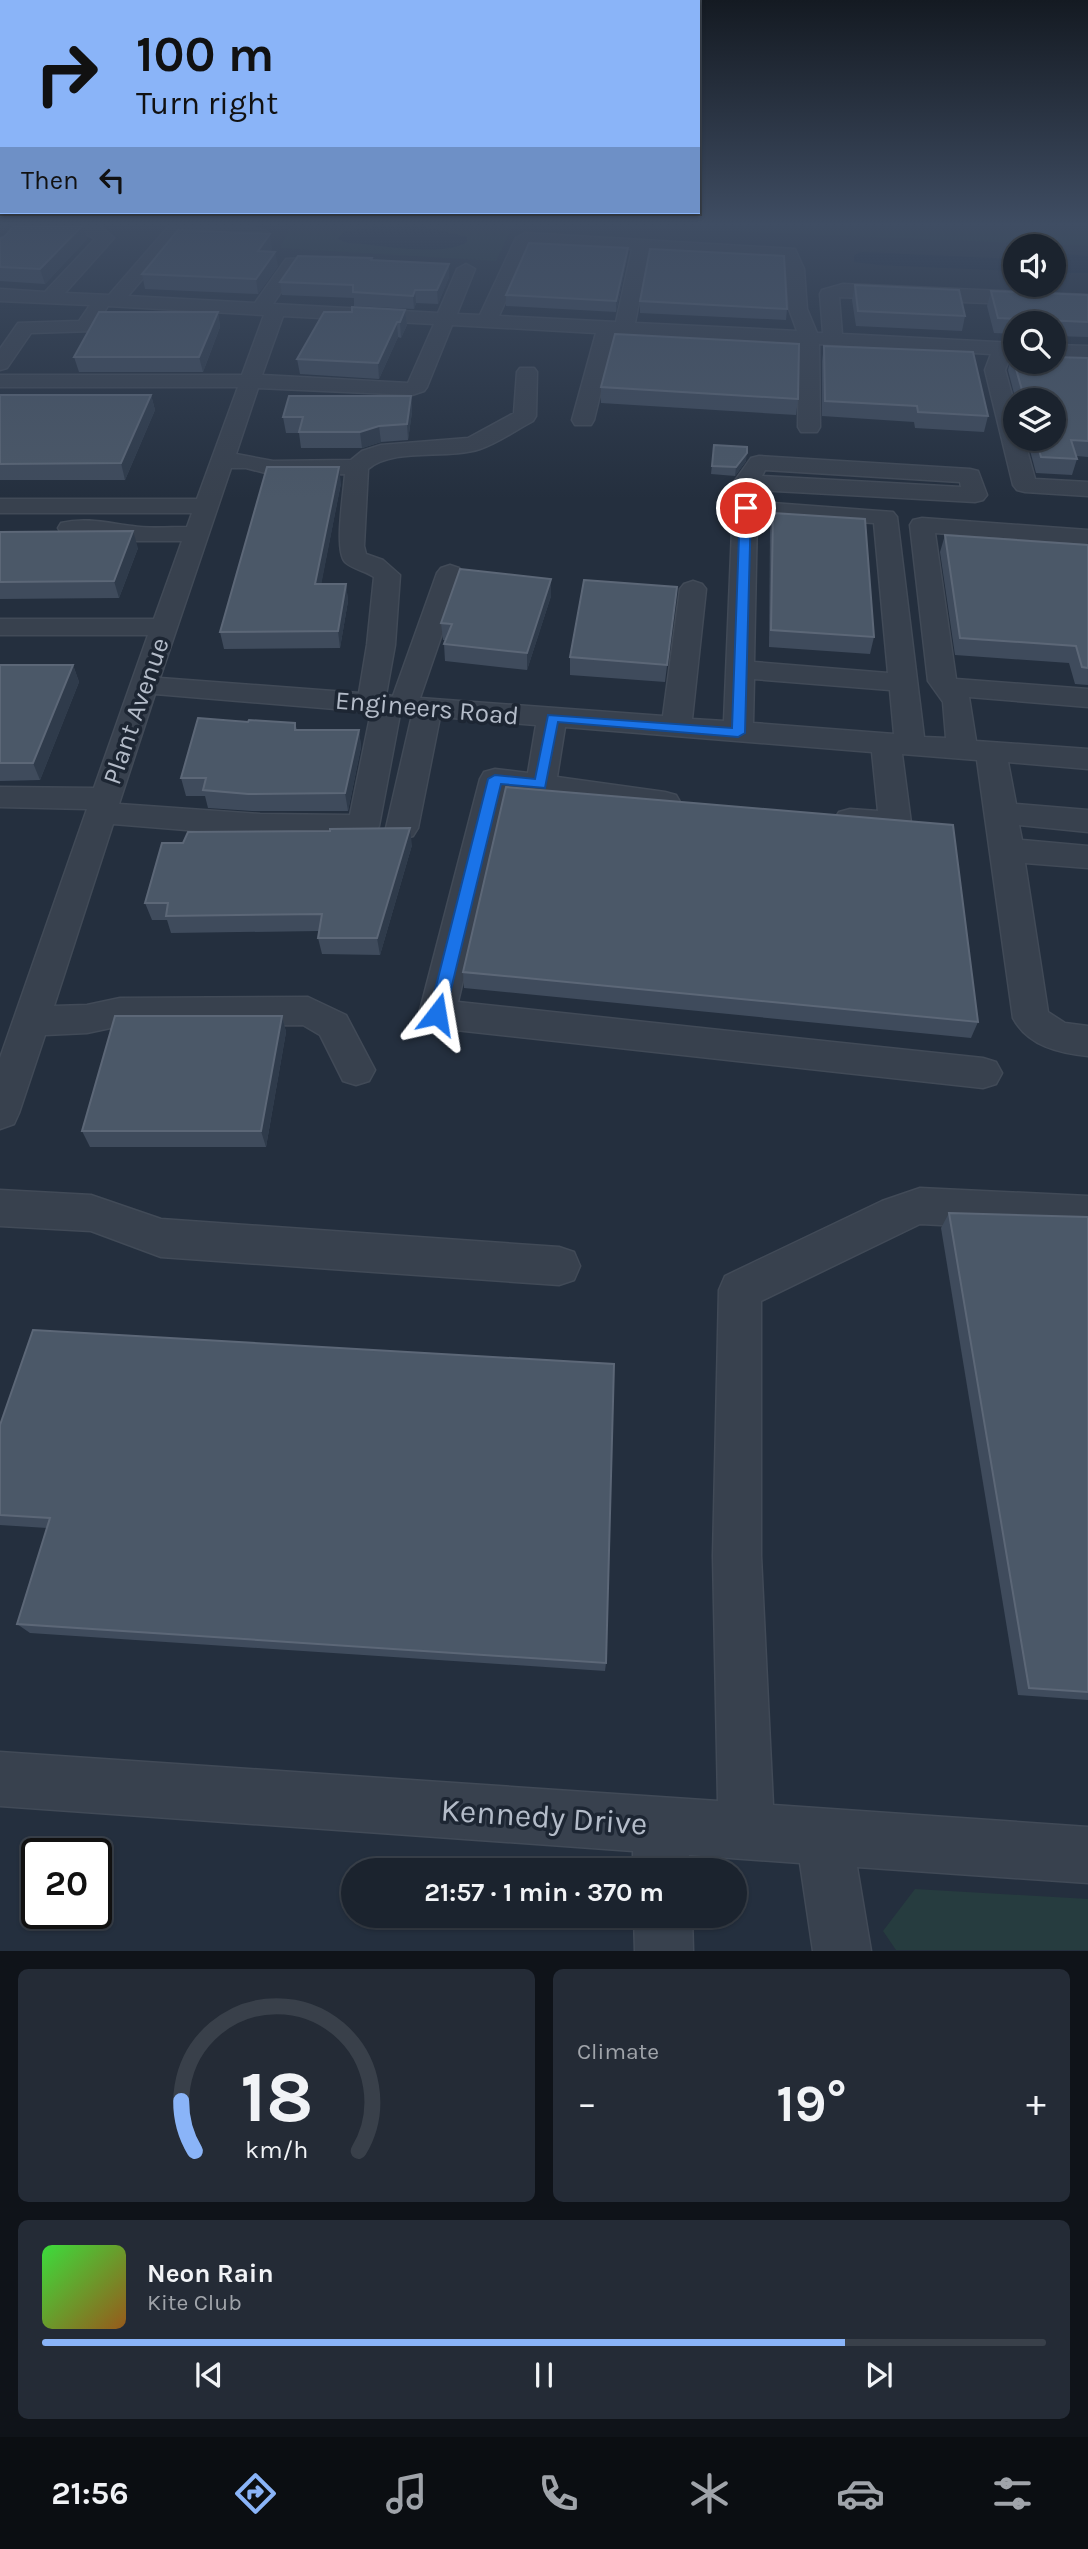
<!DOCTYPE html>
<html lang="en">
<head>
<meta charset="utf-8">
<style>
	:root { --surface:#1b232e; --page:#242b36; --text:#f1f3f6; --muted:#a0a4aa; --line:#39404a; --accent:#8ab4f8 }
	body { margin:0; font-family:Karla,sans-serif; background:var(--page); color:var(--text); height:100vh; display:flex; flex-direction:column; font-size:26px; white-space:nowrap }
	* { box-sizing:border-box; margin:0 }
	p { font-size:23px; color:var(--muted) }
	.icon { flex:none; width:38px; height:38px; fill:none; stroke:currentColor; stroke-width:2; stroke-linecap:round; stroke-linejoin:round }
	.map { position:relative; height:1951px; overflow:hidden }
	.side { display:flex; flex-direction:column; gap:18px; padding:18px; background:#0f1319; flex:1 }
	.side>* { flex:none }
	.banner { position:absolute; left:0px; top:0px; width:700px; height:214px; box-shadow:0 2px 5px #0004,0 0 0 2px var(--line); background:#8ab4f8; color:#111; overflow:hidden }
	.buttons { position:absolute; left:1003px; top:234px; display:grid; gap:14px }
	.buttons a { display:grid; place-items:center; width:63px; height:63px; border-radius:50%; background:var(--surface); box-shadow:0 2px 5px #0004,0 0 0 2px var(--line); font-size:35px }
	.speed { position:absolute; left:21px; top:1838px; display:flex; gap:14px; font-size:35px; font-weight:700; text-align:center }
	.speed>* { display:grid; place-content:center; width:91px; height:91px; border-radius:50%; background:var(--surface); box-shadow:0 2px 5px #0004,0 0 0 2px var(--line); line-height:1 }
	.speed .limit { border:4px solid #111; border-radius:10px; background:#fff; color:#111 }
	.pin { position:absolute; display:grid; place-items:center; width:60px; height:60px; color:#fff; margin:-30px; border:4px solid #fff; border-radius:50%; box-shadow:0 2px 7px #0007 }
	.me { position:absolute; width:77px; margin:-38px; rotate:14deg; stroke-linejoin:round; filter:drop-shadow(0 0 5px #0008) }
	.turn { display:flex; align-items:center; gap:24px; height:147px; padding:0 21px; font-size:32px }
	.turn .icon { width:91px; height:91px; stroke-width:2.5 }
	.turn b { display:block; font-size:49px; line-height:60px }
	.then { display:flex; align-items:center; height:66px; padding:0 21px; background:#0003; gap:14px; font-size:26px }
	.big { font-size:52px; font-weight:700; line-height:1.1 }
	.side .tile { flex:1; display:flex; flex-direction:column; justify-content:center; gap:10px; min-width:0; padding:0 24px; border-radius:10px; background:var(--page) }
	.side .dial { align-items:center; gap:0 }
	.dial svg { height:182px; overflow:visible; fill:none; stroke:var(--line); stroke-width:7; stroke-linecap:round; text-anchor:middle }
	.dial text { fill:var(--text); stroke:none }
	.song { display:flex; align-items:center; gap:21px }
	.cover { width:84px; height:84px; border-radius:10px; background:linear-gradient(135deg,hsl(120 70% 55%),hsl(30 70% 35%)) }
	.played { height:7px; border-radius:4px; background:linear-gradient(90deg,var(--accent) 80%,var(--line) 80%) }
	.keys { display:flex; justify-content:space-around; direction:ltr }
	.heat { display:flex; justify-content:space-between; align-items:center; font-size:38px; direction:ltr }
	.side .tiles { flex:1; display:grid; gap:18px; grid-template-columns:1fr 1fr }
	.tile:last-child { grid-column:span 2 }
	.trip { position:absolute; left:341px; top:1858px; width:406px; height:70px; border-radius:35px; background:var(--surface); box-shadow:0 2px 5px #0004,0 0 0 2px var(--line); font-weight:700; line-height:70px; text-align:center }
	.menu { display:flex; height:112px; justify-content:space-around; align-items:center; background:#0b0e12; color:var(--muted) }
	.menu .icon { width:49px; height:49px }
	.menu .selected { color:var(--accent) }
	.menu b { font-size:32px; color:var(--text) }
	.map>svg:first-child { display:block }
</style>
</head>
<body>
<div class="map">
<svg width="1088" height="1951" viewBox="0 0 1088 1951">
	<rect width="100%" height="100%" fill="#242f3e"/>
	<g fill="#263c3f">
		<path d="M291,226H513L496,261L280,248Z"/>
		<path d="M608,226L1088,227V246Z"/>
		<path d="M915,1889L1088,1899V1950H896L883,1931Z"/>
	</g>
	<g fill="#17263c">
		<path d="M373,227H427L467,237V242C442,258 378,244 348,243L338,239L345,231Z"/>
		<path d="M862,252L1015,259V271L880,265L854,262V255Z"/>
		<path d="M1065,254L1088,256V273H1054V255Z"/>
	</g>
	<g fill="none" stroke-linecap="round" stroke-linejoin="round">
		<defs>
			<g id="minor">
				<path d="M54,226H100L114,238L65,293L109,295L169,226C187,226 258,222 269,233L260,238L180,235L128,296L255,303L286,259L341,257L347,258L350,262L347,266L297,268L273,304L438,313L457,269L466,264L475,269L457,314L480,315L516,238L525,233L795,249L804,269L807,309L817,333H823L820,294L822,290L843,284L1088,295V307L839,297L842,334L1015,343V355H1011L1005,370L1015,406V439H1024L1035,479L1088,482V496L1025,492L1017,490L1013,485L985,370L991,354L819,344L820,427L817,432H801L798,427L799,343L615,334L594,420L591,425H575L572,420L596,333L452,325L427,387L424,391L412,395L258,388L236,454L273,461L351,460L362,451L381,445L468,438L514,413L517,372L520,368H534L537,372L536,416L533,421C516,430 498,443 480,449C447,460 394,447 368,469L364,546L366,554L383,560L400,575L395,645L386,695L393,696L437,573L441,568L450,565L459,568L463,573L420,698L663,716L680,589L684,584L693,581L702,584L706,589L692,719L724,721L734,482L751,458L759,456L970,469L978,471L987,495L983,500L975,502L757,490V502L893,512L897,517L924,737L946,738L943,702L928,681L910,525L913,520L922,518L1088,530V544L935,533L956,679L1088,689V707L969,697L976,741L1088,749V769L1008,762L1016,804L1088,810V832L1019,825L1022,840L1088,846V868L1025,863L1048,1012L1065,1023L1088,1026V1056C1059,1053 1028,1046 1013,1018L977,760L902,754L911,823L906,831C886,836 859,833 839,828L834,820L839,812L850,809L878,811L872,752L565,727L557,777L665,792L676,795L680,802L676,809L665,812L507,791L458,1002L983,1058L996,1062L1002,1073L996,1084L983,1088L437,1028L424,1024L419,1014L480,779L484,772L495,769L528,773L536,725L440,717L418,828L413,836L402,839L391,836L386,828L412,715L400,714L379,826L374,834L363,837L260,836L113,824L54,1006L87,1005L120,998L308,997L346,1015L375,1070L369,1081L356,1085L343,1081L320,1035L303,1025L120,1026L87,1033L45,1035L19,1113L14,1124L0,1129V1058L87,809L0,807V787L94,788L148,635H0V619H154L182,541H134L106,535L61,533L58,528L61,523C85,517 108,523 132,526C150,529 169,527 187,527L192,513H0V499H197L238,387H0V375H242L264,315L108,306L92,331L31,333L7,368L0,370V349L18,323L79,321L90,305L0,301V289L45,292L95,239C82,229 65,236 54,226ZM531,244L632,249L616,322L499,316ZM649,250L782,258L786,269L789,309L797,331L635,323ZM283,316L434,324L408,383L262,375ZM231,468H246L273,475L345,474C344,491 334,550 345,562C352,569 366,571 374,577L367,645L359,693L160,678ZM765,470L960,482L961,487L762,476ZM757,516L874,523L888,673L754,662ZM754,679L890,690L894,734L753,723ZM155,694L371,712L350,815L260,814L119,804Z"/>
				<path d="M1054,345L1088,346V358L1054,357Z"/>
				<path d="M920,1188L1088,1196V1232L920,1224L761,1301V1556L773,1805L1088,1827V1883L857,1867L871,1951H813L800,1863L689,1855V1871H633V1851L0,1806V1752L718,1801L713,1556L719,1290L725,1276L882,1201Z"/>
				<path d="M0,1190L91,1195L161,1219L559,1247L574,1252L580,1266L574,1280L559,1285L161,1257L91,1231L0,1226Z"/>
				<path d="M634,1916H692L693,1951H635Z"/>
			</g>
		</defs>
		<use href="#minor" stroke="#414a57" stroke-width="3"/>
		<use href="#minor" fill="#38414e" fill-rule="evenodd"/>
	</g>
	<g fill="#3f4b5c">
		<path d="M0,238L87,239L45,284L0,281Z"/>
		<path d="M272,248L270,252L278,266L258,294L145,289L142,274Z"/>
		<path d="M628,248L627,259L616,312L506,306V295Z"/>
		<path d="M373,261L449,264V277L438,304L416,303L414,309L354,306V298L282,295L280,282Z"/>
		<path d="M855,285L965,316L962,331L856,326L852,300Z"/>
		<path d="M991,291L1088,295V337L1054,336V324H1015V334L994,333L987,306Z"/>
		<path d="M640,301L787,309L786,320L640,313Z"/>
		<path d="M405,310L407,325L401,338L398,337L379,379L300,374L297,359L352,312Z"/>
		<path d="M218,312L220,327L203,372H79L74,357Z"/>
		<path d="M824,346L988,416L984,432L915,428L914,422L822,416V361Z"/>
		<path d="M1012,355L1088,358V457L1077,456V459L1072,475L1036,473L1027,439H1054V401H1016L1008,370Z"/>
		<path d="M601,387L798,399L796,415L601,403Z"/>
		<path d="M0,395H151L155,410L125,480H0Z"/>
		<path d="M411,396L412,412L408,440L381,442L362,448H301L299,433H286L283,417Z"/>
		<path d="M714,445L746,461L735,476L711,474Z"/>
		<path d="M341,483L321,584H346L348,601L340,648L224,649L220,632Z"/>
		<path d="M773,513L874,637L870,654L769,647L770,530Z"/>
		<path d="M0,532L138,548L119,598L0,599Z"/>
		<path d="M945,535L1088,545V685L1075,684L1069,663L955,655L940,552Z"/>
		<path d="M677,587L665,682L570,675V657Z"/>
		<path d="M551,596L527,670L445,661L444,644L445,640H443L441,623Z"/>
		<path d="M0,665H73L79,682L40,780L0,781Z"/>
		<path d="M248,722L295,723L297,730H359L361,747L348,811H252L208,808L205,796H186L181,778Z"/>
		<path d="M412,845L380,955L322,954L318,938L319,931L171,933L167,920H152L145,903Z"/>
		<path d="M463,972L978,1022L971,1038L464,988Z"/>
		<path d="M282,1016L286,1032L266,1147H90L82,1131Z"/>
		<path d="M949,1213L1088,1217V1700L1018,1695L941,1228Z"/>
		<path d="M0,1425L606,1663L605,1671L30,1633L17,1624L47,1528L0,1525Z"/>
	</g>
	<g fill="#2f3b4b">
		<path d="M0,226H8L0,234Z"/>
		<path d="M82,226H84L87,239L45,284L40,269Z"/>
		<path d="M270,234L272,248L261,266L258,251Z"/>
		<path d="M628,248L627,259L616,312V301Z"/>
		<path d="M275,252L278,266L258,294L256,279Z"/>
		<path d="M449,264V277L438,304L437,290Z"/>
		<path d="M415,290L416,303L414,309L413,296Z"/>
		<path d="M405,310L407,325L401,338L400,322Z"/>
		<path d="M218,312L220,327L203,372L199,357Z"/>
		<path d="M397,322L398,337L379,379L378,363Z"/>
		<path d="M151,395L155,410L125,480L121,463Z"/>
		<path d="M411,396L412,412L408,440L407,424Z"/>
		<path d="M379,426L381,442L362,448L360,432Z"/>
		<path d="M747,453L746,461L735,476L736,467Z"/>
		<path d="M339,467L341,483L318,601L315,584Z"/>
		<path d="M133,531L138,548L119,598L114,581Z"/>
		<path d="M551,579V596L527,670V653Z"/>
		<path d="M346,584L348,601L340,648L338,631Z"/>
		<path d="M73,665L79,682L40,780L33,763Z"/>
		<path d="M359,730L361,747L348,811L345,793Z"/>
		<path d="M410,828L412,845L380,955L377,938Z"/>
		<path d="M282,1016L286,1032L266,1147L261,1131Z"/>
	</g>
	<g fill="#4b5868" stroke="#5c6777" stroke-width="2">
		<path d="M14,226H82L40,269L0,267V238L4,237Z"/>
		<path d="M178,230L270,234L258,251L275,252L256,279L142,274Z"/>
		<path d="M529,243L628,248L616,301L506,295Z"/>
		<path d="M650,249L784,256L787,309L640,301Z"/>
		<path d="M298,256L372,258L371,260L449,264L437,290H415L413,296L353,292V285L280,282Z"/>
		<path d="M855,285L959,290L965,316L858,311Z"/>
		<path d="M991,291L1088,295V322L998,318Z"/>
		<path d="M352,307L405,310L400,322H397L378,363L297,359L324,312H352Z"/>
		<path d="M99,312H218L199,357H74Z"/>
		<path d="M615,334L799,344L798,399L601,387Z"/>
		<path d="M824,346L973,352L988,416L918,412L917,406L825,401Z"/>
		<path d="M1012,355H1015V362H1054V357L1088,358V441L1071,440L1077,459L1041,457L1036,439H1054V401H1024L1022,390Z"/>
		<path d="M0,395H151L121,463L0,464Z"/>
		<path d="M289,396H411L407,424L379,426L360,432H299L303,417H283Z"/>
		<path d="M714,445L747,447V453L736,467L712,466Z"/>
		<path d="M267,467H339L315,584H346L338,631L220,632Z"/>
		<path d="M773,513L865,519L874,637L771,630Z"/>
		<path d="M133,531L114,581L0,582V532Z"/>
		<path d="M945,535L1088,545V668L1082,667L1076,646L960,638Z"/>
		<path d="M460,569L551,579L527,653L444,644L452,624L441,623Z"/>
		<path d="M584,580L677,587L667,665L570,657Z"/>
		<path d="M0,665H73L33,763H0Z"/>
		<path d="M198,718L248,722L249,720L295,723V730H359L345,793L248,794L203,790L206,778H181Z"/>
		<path d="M506,787L953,825L978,1022L463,972Z"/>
		<path d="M410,828L377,938H318L322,914L166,916L168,903H145L162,843H183L188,832L330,831V829Z"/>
		<path d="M115,1016H282L261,1131H82Z"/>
		<path d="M949,1213L1088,1217V1692L1029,1688Z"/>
		<path d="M33,1330L614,1364L606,1663L17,1624L50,1518L0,1515V1425Z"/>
	</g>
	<linearGradient id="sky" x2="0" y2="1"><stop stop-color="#141a22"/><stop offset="0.45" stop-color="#3f4d63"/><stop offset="1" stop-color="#3f4d63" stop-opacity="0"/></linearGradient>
	<rect width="1088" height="499" fill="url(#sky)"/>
	<path fill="#1a73e8" stroke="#114b97" stroke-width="2" d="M746,505L751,508L745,733L738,737L558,722L545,788L501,784L445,1014L437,1020L431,1018L429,1014L488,779L495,775L535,779L548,715L732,728L740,508Z"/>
	<g text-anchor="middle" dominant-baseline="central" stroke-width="7" stroke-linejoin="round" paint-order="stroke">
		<g font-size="26" fill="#b4bcc9" stroke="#1d2633">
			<text transform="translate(427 708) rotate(5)">Engineers Road</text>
			<text transform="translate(136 711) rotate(-71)">Plant Avenue</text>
		</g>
		<g font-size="32" fill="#b4bcc9" stroke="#1d2633">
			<text transform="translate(544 1817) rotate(4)">Kennedy Drive</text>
		</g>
	</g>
</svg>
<div class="buttons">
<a><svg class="icon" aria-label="sound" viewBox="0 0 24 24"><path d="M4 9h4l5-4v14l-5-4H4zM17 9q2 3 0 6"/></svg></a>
<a><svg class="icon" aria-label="search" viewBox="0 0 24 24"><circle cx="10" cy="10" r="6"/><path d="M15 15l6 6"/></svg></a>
<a><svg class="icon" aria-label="layers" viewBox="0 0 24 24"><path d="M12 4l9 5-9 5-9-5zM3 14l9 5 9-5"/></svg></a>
</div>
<div class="speed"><div class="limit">20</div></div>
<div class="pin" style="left:746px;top:508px;background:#d93025"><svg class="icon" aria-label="arrive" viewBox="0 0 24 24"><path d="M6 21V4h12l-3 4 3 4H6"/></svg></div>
<svg class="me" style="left:437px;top:1014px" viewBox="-20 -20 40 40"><path d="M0-17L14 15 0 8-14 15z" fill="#1a73e8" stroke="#fff" stroke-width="4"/></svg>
<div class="trip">21:57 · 1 min · 370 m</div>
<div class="banner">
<div class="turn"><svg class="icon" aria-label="right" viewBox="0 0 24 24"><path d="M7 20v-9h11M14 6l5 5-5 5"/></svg><div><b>100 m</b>Turn right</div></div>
<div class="then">Then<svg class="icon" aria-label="left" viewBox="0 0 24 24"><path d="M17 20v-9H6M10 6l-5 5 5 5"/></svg></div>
</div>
</div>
<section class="side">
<div class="tiles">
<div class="tile dial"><svg viewBox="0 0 100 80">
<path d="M14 69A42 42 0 1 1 86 69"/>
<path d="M14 69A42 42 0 0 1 8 47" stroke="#8ab4f8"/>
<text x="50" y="56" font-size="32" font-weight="700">18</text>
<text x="50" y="72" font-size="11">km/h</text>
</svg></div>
<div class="tile"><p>Climate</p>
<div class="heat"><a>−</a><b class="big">19°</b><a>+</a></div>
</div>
<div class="tile">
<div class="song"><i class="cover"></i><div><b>Neon Rain</b><p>Kite Club</p></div></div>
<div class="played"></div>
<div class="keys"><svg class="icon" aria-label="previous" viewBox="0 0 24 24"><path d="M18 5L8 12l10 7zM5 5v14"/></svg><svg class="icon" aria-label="pause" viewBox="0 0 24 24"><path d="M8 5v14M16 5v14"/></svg><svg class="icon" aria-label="next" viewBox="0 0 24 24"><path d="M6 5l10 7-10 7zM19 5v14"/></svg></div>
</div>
</div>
</section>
<nav class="menu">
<b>21:56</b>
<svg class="icon selected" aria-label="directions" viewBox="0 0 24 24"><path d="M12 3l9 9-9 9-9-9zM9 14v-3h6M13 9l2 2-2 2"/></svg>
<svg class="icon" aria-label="music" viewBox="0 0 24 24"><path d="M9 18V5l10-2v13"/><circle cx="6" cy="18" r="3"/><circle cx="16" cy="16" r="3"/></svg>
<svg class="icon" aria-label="phone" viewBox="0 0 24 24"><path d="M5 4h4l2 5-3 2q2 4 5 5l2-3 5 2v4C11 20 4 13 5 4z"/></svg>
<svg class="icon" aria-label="climate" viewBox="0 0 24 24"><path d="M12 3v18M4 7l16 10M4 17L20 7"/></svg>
<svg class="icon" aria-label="car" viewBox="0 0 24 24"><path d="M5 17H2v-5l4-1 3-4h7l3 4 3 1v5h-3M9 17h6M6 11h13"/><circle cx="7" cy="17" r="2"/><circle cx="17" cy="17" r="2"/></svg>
<svg class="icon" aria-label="filters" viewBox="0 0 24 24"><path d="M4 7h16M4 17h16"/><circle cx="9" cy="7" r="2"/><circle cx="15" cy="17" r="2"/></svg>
</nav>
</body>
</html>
